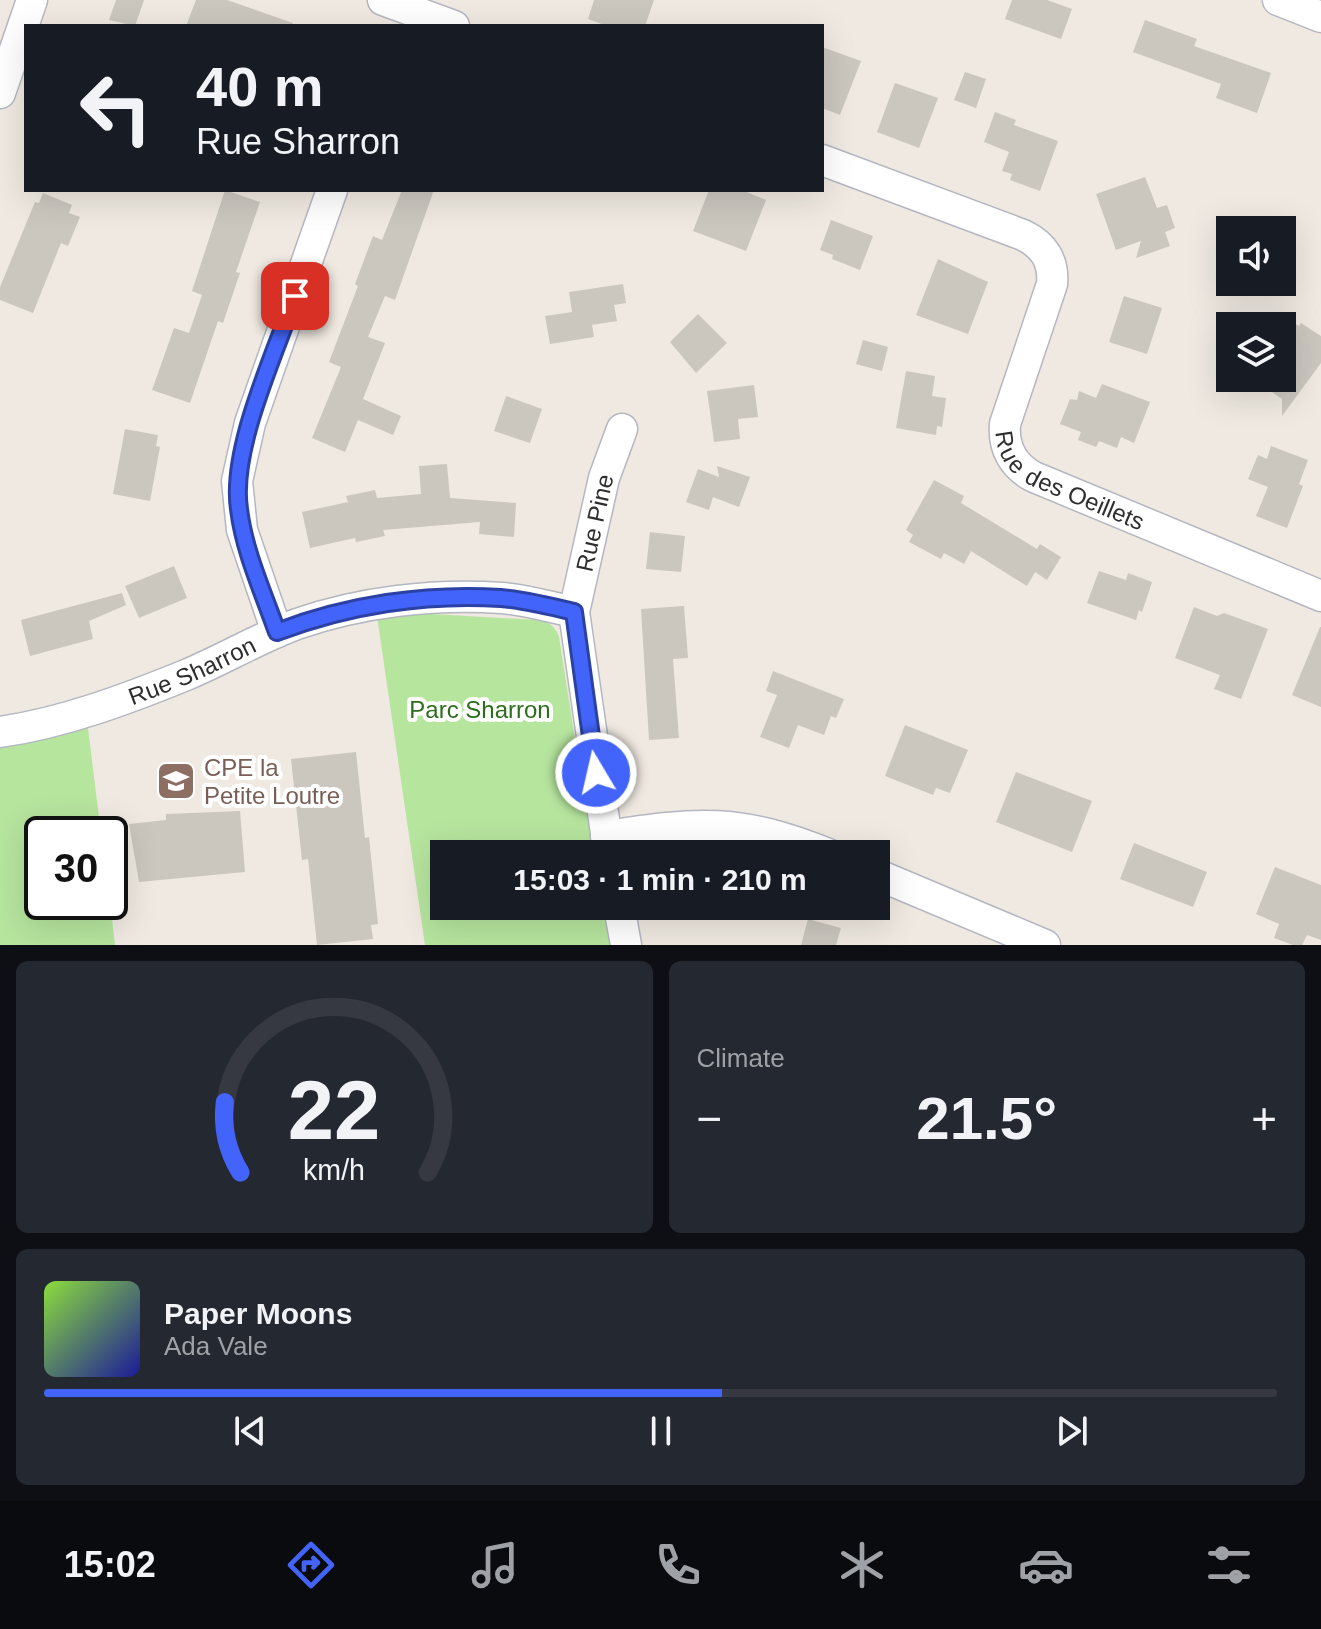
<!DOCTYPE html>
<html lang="en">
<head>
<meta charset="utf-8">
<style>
	:root { --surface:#171b24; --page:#242831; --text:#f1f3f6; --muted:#9ea1a6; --line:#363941; --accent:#4264fb }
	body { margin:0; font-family:Arial,sans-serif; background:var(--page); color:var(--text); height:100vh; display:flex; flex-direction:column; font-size:30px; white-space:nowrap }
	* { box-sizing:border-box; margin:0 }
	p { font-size:26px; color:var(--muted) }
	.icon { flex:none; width:44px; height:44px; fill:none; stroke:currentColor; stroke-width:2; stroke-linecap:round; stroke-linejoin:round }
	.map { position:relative; height:945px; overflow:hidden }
	.side { display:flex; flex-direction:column; gap:16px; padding:16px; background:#0d0f14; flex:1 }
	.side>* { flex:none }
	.hud { position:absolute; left:24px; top:24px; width:800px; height:168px; border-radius:0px; box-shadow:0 8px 32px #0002; background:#171b24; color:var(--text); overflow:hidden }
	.fabs { position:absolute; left:1216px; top:216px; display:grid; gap:16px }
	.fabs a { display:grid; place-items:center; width:80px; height:80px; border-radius:0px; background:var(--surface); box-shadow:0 8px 32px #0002; font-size:40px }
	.speed { position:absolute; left:24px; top:816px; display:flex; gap:16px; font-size:40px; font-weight:700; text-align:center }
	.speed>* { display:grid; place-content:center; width:104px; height:104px; border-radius:50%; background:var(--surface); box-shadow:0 8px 32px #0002; line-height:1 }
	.speed .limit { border:4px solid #111; border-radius:12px; background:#fff; color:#111 }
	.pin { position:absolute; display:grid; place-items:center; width:68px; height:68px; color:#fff; margin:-34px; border-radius:16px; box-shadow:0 4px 12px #0006 }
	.me { position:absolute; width:88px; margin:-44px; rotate:351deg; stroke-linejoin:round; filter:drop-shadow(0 0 6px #0008) }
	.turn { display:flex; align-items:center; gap:28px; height:168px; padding:0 40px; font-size:36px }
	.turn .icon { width:104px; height:104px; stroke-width:2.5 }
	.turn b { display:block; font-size:56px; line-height:68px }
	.big { font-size:60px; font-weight:700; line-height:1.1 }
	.side .tile { flex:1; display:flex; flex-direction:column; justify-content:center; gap:12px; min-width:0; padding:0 28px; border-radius:12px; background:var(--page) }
	.side .dial { align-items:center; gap:0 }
	.dial svg { height:208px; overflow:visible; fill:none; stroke:var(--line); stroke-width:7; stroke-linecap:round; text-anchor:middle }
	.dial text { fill:var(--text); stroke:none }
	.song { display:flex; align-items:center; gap:24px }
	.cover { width:96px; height:96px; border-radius:12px; background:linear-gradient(135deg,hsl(90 70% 55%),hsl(240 70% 35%)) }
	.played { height:8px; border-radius:4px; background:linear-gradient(90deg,var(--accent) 55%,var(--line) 55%) }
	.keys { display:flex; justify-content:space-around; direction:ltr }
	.heat { display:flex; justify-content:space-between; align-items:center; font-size:44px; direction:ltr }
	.side .tiles { flex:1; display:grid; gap:16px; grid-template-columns:1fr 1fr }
	.tile:last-child { grid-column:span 2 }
	.trip { position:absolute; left:430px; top:840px; width:460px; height:80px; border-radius:0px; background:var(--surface); box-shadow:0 8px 32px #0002; font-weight:700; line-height:80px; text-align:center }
	.tabs { display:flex; height:128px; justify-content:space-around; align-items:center; background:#090b0e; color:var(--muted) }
	.tabs .icon { width:56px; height:56px }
	.tabs .on { color:var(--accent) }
	.tabs b { font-size:36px; color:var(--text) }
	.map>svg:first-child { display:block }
</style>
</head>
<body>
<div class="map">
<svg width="1321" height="945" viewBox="0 0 1321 945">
	<rect width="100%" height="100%" fill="#efe9e1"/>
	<g fill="#b6e59e">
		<path d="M414,613L539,620C550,623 555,626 559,637L593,854H444V906H603L610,945H425L377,616Z"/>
		<path d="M88,728L101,834H42V902H110L115,945H0V747Z"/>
	</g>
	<g fill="#cbc7bf">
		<path d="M116,0H144L135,26L109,20Z"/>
		<path d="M196,0H227L293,23L292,26H186Z"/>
		<path d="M594,0H654L645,26H607L588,19Z"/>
		<path d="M1012,0H1047L1072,9L1061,39L1005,19Z"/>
		<path d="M1145,20L1197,39L1194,46L1271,73L1257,113L1216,98L1221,84L1133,52Z"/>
		<path d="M822,47L861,61L840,115L822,108Z"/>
		<path d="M965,72L986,79L976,108L954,100Z"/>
		<path d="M895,83L938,98L919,148L877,132Z"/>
		<path d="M995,112L1016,120L1014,125L1058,141L1040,191L1010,180L1012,174L1002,171L1009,152L984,142Z"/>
		<path d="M1145,177L1157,208L1167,205L1175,228L1165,232L1170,246L1136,258L1141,241L1116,250L1096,194Z"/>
		<path d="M225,190L260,202L236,272L240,273L223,323L218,321L190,403L152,390L174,328L189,333L202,295L192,291Z"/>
		<path d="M402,190H434L395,300L385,296L368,337L385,343L363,399L401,416L393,435L358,420L345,452L312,438L341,367L329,362L358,286L355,284L373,236L382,240Z"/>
		<path d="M709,190H742L766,200L746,251L693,231Z"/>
		<path d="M43,193L72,205L69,213L80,217L68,246L61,243L33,313L0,300V287L35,202L39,203Z"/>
		<path d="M831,220L873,236L860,270L832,259L833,255L820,250Z"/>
		<path d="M938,259L988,282L968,334L916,315Z"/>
		<path d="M623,284L626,303L614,305L617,321L592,325L594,337L550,344L545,316L572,312L569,292Z"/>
		<path d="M1124,296L1162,308L1147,354L1109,342Z"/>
		<path d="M698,314L727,343L696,373L670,342Z"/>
		<path d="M1282,315L1299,326L1301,323L1321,336V363L1282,416V399L1251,378H1282Z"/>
		<path d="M863,340L888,347L882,371L856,364Z"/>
		<path d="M906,371L935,376L932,396L946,398L942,427L937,426L936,435L896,428Z"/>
		<path d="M1102,384L1150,402L1134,443L1121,437L1117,448L1099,441L1096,447L1078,440L1081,432L1060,424L1070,399L1077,400L1079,391L1096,398Z"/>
		<path d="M754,385L758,417L738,419L740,439L714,442L707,391Z"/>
		<path d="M506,396L542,409L530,443L494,431Z"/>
		<path d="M125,429L158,435L156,446L160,447L150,501L113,494Z"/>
		<path d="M1271,446L1308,460L1299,484L1303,486L1287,528L1256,516L1268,487L1248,479L1258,455L1267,459Z"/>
		<path d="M447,464L450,498L516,503L514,537L479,534L480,522L383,530L385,536L356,542L355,538L310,548L302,512L348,502L346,496L375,490L377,498L421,494L419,466Z"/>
		<path d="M717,466L750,477L739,507L713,497L709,510L686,502L698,469L719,477Z"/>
		<path d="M934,480L964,496L961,503L1037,549L1040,544L1061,557L1047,580L1035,572L1027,586L971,551L964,564L944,553L941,559L909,542L913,535L906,530Z"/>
		<path d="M650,532L685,536L681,572L646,569Z"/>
		<path d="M174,566L187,598L139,618L125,586Z"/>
		<path d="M1099,571L1126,580L1128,573L1152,582L1142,612L1139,610L1136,620L1087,603Z"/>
		<path d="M122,593L126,605L89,621L93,639L30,656L21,620Z"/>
		<path d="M684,606L688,658L673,659L679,738L649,740L641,609Z"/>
		<path d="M1194,607L1217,616L1224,613L1268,629L1241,699L1214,689L1220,675L1175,658Z"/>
		<path d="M1320,627H1321V707L1292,695Z"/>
		<path d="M773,671L844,699L836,718L831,716L824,735L798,725L789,748L760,737L777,695L766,691Z"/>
		<path d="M905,725L968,750L950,793L936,788L933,795L885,776Z"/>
		<path d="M356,752L365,838L369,837L378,924L371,925L373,939L317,945L308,859L302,860L291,759Z"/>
		<path d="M1016,772L1092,801L1072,852L996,822Z"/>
		<path d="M240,811L245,872L139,882L129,824L166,820V814Z"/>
		<path d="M1134,843L1207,872L1193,907L1120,879Z"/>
		<path d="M1275,867L1321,885V940L1307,935L1302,945H1293L1274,938L1279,924L1256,914Z"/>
		<path d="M808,919L841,928L836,945H801Z"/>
	</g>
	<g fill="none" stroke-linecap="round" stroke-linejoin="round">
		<defs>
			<g id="street">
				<path d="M383,0L454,26"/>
				<path d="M1278,0L1321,17"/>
				<path d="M0,93L32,0"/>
				<path id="s1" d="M822,160L1023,235C1044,245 1054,261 1052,284L1005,424C1003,448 1013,466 1034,477L1321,596"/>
				<path d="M277,632L242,530L237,481L250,423L332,190"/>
				<path id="s2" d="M0,732C63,723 127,699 186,675C224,659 259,638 297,624C360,602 435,593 502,598C526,600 550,607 574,612"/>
				<path d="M606,836C698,822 739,818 828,854"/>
				<path id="s3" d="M609,854L574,612L604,478L622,429"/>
				<path d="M876,874L1045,945"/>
				<path d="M619,906L626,945"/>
			</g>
		</defs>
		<use href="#street" stroke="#b4b7c1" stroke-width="33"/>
		<use href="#street" stroke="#fff" stroke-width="30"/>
	</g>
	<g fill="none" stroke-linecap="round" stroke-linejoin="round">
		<defs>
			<path id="route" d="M295,296C275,354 230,449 239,509C244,551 263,592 277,632C347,605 426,593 501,598C525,600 550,606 574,612L596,773"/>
		</defs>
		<use href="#route" stroke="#2b41a3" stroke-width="20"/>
		<use href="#route" stroke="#4264fb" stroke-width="14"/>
	</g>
	<defs>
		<symbol id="school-square" viewBox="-11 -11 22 22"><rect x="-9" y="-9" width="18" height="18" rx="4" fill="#8d6e63" stroke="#fff"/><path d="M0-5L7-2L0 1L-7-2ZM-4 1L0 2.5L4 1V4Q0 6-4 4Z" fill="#fff"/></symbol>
	</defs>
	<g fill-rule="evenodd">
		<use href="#school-square" x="154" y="759" width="44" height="44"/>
	</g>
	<g text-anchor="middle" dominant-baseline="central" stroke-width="8" stroke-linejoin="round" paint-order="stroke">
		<g font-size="24" fill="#2e2e2e" stroke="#fff">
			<text stroke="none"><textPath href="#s1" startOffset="518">Rue des Oeillets</textPath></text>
			<text stroke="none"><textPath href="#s3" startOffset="336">Rue Pine</textPath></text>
			<text stroke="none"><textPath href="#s2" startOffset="202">Rue Sharron</textPath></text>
		</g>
		<g font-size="24" fill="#2c6e1b" stroke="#fff">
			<text x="480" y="709">Parc Sharron</text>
		</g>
		<g font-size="24" fill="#785e54" stroke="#fff" text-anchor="start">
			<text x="204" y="767">CPE la<tspan x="204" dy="28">Petite Loutre</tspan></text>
		</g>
	</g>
</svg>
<div class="fabs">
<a><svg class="icon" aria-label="sound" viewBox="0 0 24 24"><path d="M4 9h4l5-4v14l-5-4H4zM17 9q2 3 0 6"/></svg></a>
<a><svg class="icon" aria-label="layers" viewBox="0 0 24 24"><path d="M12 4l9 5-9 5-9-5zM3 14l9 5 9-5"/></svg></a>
</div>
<div class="speed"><div class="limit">30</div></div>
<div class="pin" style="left:295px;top:296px;background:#d93025"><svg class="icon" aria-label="arrive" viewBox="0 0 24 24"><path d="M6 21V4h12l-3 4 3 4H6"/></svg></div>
<svg class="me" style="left:596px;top:773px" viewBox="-20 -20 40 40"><circle r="17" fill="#4264fb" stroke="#fff" stroke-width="3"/><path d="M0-11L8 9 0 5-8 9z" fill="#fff"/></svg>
<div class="trip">15:03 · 1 min · 210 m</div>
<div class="hud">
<div class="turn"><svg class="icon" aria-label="left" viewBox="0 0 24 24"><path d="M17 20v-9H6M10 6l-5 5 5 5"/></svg><div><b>40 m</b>Rue Sharron</div></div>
</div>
</div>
<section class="side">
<div class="tiles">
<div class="tile dial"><svg viewBox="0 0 100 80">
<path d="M14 69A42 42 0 1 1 86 69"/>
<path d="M14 69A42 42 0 0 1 8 42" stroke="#4264fb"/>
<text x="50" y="56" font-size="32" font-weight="700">22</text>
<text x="50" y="72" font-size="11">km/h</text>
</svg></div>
<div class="tile"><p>Climate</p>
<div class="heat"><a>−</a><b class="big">21.5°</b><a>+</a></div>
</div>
<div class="tile">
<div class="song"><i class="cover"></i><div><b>Paper Moons</b><p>Ada Vale</p></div></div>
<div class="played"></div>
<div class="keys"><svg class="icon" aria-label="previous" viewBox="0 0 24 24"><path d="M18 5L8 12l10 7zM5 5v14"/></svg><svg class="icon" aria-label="pause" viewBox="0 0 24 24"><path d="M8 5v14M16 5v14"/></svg><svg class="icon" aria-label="next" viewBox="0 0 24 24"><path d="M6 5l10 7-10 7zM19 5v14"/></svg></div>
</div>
</div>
</section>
<nav class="tabs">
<b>15:02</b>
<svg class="icon on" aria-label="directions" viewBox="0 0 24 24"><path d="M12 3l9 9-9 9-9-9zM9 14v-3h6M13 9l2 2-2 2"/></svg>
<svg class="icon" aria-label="music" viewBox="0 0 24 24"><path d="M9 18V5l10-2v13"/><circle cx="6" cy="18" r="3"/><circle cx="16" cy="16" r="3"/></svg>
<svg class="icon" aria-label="phone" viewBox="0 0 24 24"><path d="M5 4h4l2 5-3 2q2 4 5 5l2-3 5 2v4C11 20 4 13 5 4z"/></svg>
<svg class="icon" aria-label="climate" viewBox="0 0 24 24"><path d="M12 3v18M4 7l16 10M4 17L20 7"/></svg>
<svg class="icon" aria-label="car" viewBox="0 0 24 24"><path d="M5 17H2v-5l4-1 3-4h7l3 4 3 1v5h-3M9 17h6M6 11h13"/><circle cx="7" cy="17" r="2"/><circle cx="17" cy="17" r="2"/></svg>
<svg class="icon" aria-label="filters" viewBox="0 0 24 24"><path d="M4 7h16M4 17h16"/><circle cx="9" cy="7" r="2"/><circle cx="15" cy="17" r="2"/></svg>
</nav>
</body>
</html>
